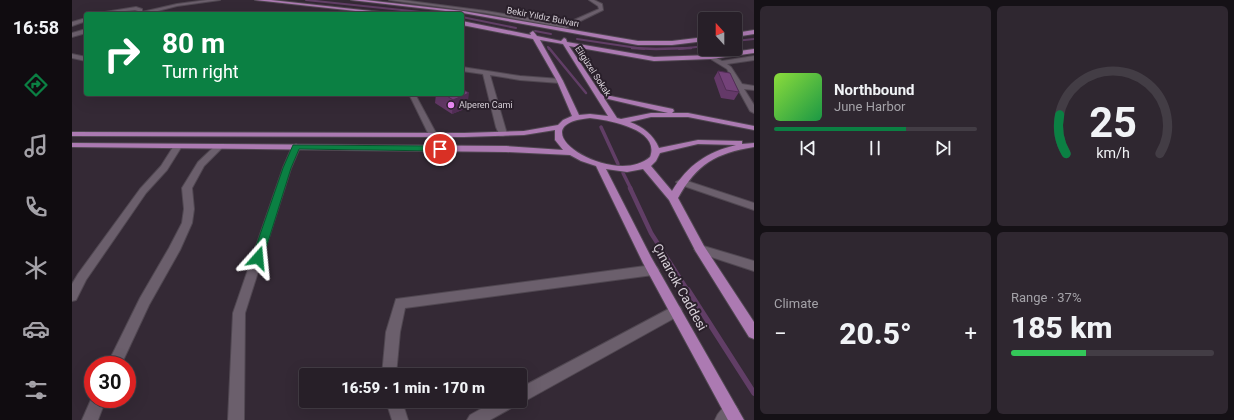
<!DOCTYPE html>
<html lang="en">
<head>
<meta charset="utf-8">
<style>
	:root { --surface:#271f28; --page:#2f2730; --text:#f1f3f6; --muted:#a4a2a8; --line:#433d45; --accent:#0b8043 }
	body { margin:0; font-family:Roboto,sans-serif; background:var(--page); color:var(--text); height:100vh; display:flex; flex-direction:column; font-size:15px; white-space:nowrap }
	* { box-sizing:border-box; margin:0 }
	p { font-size:13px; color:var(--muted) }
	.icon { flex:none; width:22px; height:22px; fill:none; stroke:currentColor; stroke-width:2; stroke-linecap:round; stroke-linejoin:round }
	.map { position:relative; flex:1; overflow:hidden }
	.panel { display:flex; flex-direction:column; gap:6px; padding:6px; background:#151116; width:480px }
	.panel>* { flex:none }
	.guide { position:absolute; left:12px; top:12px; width:380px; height:84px; border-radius:4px; box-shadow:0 4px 16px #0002,0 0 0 1px var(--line); background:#0b8043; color:#fff; overflow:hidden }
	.needle { width:26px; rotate:339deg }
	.buttons { position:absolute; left:626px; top:12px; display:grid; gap:8px }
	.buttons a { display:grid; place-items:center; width:44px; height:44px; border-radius:4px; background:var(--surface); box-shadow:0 4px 16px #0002,0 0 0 1px var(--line); font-size:20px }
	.speed { position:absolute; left:12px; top:356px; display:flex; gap:8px; font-size:20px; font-weight:700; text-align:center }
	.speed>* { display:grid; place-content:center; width:52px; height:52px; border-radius:50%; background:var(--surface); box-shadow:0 4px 16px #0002,0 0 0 1px var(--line); line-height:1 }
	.speed .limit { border:6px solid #d22; background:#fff; color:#111 }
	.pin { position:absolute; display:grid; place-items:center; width:34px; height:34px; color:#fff; margin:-17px; border:2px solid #fff; border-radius:50%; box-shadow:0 1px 4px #0007 }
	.me { position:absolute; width:44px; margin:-22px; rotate:18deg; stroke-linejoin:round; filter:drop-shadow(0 0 3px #0008) }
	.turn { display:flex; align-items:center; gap:14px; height:84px; padding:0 12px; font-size:18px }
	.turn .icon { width:52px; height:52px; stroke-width:2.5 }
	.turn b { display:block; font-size:28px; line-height:34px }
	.big { font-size:30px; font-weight:800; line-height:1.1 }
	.panel .widget { flex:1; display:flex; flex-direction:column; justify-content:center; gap:6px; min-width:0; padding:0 14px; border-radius:6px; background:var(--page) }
	.panel .dial { align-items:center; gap:0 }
	.dial svg { height:104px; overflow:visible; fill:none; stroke:var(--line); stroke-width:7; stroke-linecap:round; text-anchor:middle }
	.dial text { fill:var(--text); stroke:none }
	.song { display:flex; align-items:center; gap:12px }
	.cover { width:48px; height:48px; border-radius:6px; background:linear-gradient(135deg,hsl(90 70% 55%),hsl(140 70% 35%)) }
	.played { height:4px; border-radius:2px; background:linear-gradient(90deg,var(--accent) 65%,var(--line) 65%) }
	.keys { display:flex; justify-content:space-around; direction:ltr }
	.heat { display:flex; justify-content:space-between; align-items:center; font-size:22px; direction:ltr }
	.charge { height:6px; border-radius:3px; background:linear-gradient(90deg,#34c759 37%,var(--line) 0) }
	.panel .tiles { flex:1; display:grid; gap:6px; grid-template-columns:repeat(2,1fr) }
	.trip { position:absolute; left:227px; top:368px; width:228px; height:40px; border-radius:4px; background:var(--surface); box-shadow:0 4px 16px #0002,0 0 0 1px var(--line); font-weight:800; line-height:40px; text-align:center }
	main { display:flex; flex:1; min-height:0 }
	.tab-bar { display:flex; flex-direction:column; width:72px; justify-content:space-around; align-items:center; background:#100c10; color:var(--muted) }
	.tab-bar .icon { width:28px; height:28px }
	.tab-bar .active { color:var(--accent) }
	.tab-bar b { font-size:18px; color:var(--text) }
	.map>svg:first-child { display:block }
</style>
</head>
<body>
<main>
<nav class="tab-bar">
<b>16:58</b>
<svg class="icon active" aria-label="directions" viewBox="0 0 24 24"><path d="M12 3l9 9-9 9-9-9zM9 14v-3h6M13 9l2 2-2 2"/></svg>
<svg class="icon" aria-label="music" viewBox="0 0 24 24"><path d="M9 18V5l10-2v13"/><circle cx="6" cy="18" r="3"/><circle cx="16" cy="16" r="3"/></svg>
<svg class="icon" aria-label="phone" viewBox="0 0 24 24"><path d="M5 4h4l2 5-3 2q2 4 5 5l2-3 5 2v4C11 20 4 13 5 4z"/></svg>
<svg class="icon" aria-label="climate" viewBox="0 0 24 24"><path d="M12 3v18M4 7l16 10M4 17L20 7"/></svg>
<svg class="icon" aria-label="car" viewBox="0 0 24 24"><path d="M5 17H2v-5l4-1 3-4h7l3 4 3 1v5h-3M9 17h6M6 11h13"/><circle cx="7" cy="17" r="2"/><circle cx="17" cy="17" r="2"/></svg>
<svg class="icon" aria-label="filters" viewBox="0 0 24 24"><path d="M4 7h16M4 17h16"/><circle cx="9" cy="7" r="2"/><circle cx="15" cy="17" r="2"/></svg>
</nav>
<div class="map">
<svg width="682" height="420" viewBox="0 0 682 420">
	<rect width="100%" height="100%" fill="#342935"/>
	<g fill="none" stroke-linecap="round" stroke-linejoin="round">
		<g stroke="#613e66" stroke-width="2">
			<path d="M234,0L368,14"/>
			<path d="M390,17L444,28"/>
			<path d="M463,31L479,34"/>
			<path d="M505,39L572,49"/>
			<path d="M663,41L682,39"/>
			<path d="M476,47L477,49"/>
			<path d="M607,49L633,46"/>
		</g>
		<g stroke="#613e66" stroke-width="2.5">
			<path d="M477,48L514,93"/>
			<path d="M560,48L584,49L619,48"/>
		</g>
		<g stroke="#613e66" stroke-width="3.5">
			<path d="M529,127L546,164"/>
			<path d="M551,173L559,189"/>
		</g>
		<path stroke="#613e66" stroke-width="4.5" d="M558,188L579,233L616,291"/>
		<path stroke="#613e66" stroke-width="5.5" d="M616,290L682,393"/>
		<defs>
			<g id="minor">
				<path d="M317,0H330L414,11L493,24L527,9L526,6L517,0H522L530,4L531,10L494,28L414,13Z"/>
				<path d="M100,12L109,13V14H98Z"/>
				<path d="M0,54L14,57V61L0,58Z"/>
				<path d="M639,55L650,61L682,56V60L655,64L659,67L670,84L682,86V90L672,89L682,105V113L678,111L655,69L637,58L636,57Z"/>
				<path d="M390,67L448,76L488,79L491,81L488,83L448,80L418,75L435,134L431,136H428L424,127L411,74L390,71Z"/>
				<path d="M337,94H343L365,135L364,137H361L357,135Z"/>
				<path d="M103,144H109L110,146L95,170L74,193L14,280L4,300L0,301V284L6,274L68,189L89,166Z"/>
				<path d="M147,144L151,147L132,166L120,188L122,209L120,223L108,250L77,305L49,365H35L68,298L97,248L110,223L112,209L110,188L126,162L144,145Z"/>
				<path d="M224,144L228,147L219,168L173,313L172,420H156L161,313L211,168L220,147Z"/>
				<path d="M609,179L682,203V210L606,184L604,182Z"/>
				<path d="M628,245L682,261V271L624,252L622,249L624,246Z"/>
				<path d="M581,265L585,267L587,270L585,273L581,275L333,308L328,332L324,375H310L314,332L324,299Z"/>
				<path d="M604,305L608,307L610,311L608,315L453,401L448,403L445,402L443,406L418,420H395L398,415L423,401H448V388Z"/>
				<path d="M21,395V399H34L26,420H10Z"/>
				<path d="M314,401H330L336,420H320Z"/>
				<path d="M659,403L664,406L667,411L661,420H643C646,412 651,407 659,403Z"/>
			</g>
			<g id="tertiary">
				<path d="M135,0H148L105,6L74,14H66V11L63,10L35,13L33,12L64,7L70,9V12L105,4Z"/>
				<path d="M14,18V21L0,26V22Z"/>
				<path d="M14,29V33L0,37V33Z"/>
			</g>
			<g id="primary">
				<path d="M183,0H199L327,14H311Z"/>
				<path d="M279,0H293L391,11L566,41H600L633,37V41L600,45H566L391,13Z"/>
				<path d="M390,21L459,35L458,33L461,31L465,36L489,41L492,38L494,39L495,42L582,57L639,55L682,49V53L639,59L582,61L497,46L529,94L601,109L602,111L600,113H616L682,126V130L616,117H579L558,122C571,127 581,134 587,148L626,140L667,141H670V144L682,143V147C644,153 625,164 606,198L632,246L682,322V339L677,337L624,252L597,200L571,169L555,172L534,169L579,257L672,420H656L571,263L524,166L509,161L498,155L434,152L0,147V143L434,146L491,150L483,140V130L452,135L392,137L0,136V132L392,133L452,131L486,125L491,120L500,116L485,81L461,39L390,25ZM468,40L491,44L536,116L518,114L507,115L491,81ZM532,98L596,113H579L549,119L545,118ZM518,118C536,120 589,129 578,157C541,189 442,125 518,118ZM626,144L664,145C635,152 616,165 600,191L579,166L584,161L588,153Z"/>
				<path d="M682,30V34L663,37V33Z"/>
			</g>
		</defs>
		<use href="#minor" stroke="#504751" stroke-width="2"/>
		<use href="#tertiary" stroke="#504751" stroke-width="2"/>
		<use href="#primary" stroke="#504751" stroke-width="2"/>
		<use href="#minor" fill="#6b5f6c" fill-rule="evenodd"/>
		<use href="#tertiary" fill="#6b5f6c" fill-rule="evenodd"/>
		<use href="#primary" fill="#ac7ab2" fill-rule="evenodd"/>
	</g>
	<g fill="#643968">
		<path d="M646,71L667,92L662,100L649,98L642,78Z"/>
		<path d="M364,94H390L395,108L380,114L363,103Z"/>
	</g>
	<path fill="#512e55" d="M397,93L395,108L380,114L381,100Z"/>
	<g fill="#744279" stroke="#512e55">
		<path d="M646,71L658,73L667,92L654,90Z"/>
		<path d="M390,89L397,93L381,100L372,94H390Z"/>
	</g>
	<path fill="#0b8043" stroke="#07532c" d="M221,145L368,146L372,149L368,151L227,149L219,168L191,258L189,261H182L180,258L211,168Z"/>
	<circle fill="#ee8cf8" stroke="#2a202b" stroke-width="1.5" cx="379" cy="105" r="4"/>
	<g text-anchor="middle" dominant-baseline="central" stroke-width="4" stroke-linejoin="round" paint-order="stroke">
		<g font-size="9" fill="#d7d0d8" stroke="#2a202b">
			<text transform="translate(471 17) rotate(11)">Bekir Yıldız Bulvarı</text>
			<text transform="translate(521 71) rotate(57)">Eligüzel Sokak</text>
		</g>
		<g font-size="9" fill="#d7d0d8" stroke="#2a202b" text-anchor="start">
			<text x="387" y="105">Alperen Cami</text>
		</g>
		<g font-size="13" fill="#d7d0d8" stroke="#2a202b">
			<text transform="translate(608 287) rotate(61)">Çınarcık Caddesi</text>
		</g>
	</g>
</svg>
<div class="buttons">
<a><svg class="needle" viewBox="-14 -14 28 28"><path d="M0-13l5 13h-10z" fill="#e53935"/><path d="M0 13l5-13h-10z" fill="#a4a2a8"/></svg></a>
</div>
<div class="speed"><div class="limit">30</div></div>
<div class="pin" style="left:368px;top:149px;background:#d93025"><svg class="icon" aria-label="arrive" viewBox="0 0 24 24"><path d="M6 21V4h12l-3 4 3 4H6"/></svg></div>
<svg class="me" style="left:186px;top:258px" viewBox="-20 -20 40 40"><path d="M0-17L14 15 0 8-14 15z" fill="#0b8043" stroke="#fff" stroke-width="4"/></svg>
<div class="trip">16:59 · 1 min · 170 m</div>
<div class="guide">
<div class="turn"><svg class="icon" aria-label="right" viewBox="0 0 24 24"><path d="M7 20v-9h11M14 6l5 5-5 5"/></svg><div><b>80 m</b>Turn right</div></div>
</div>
</div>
<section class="panel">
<div class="tiles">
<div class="widget">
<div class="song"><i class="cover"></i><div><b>Northbound</b><p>June Harbor</p></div></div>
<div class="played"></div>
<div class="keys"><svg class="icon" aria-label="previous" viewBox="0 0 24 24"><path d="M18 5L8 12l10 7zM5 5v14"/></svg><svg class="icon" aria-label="pause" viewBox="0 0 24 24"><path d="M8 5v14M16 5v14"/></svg><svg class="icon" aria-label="next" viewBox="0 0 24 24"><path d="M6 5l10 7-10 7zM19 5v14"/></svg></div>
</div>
<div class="widget dial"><svg viewBox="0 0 100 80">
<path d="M14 69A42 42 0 1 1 86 69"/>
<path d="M14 69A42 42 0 0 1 9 39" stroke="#0b8043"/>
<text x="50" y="56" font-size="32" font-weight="700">25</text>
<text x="50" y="72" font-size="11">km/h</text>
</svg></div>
<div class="widget"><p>Climate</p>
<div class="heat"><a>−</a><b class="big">20.5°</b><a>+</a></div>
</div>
<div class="widget"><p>Range · 37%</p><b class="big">185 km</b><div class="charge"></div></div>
</div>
</section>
</main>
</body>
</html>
